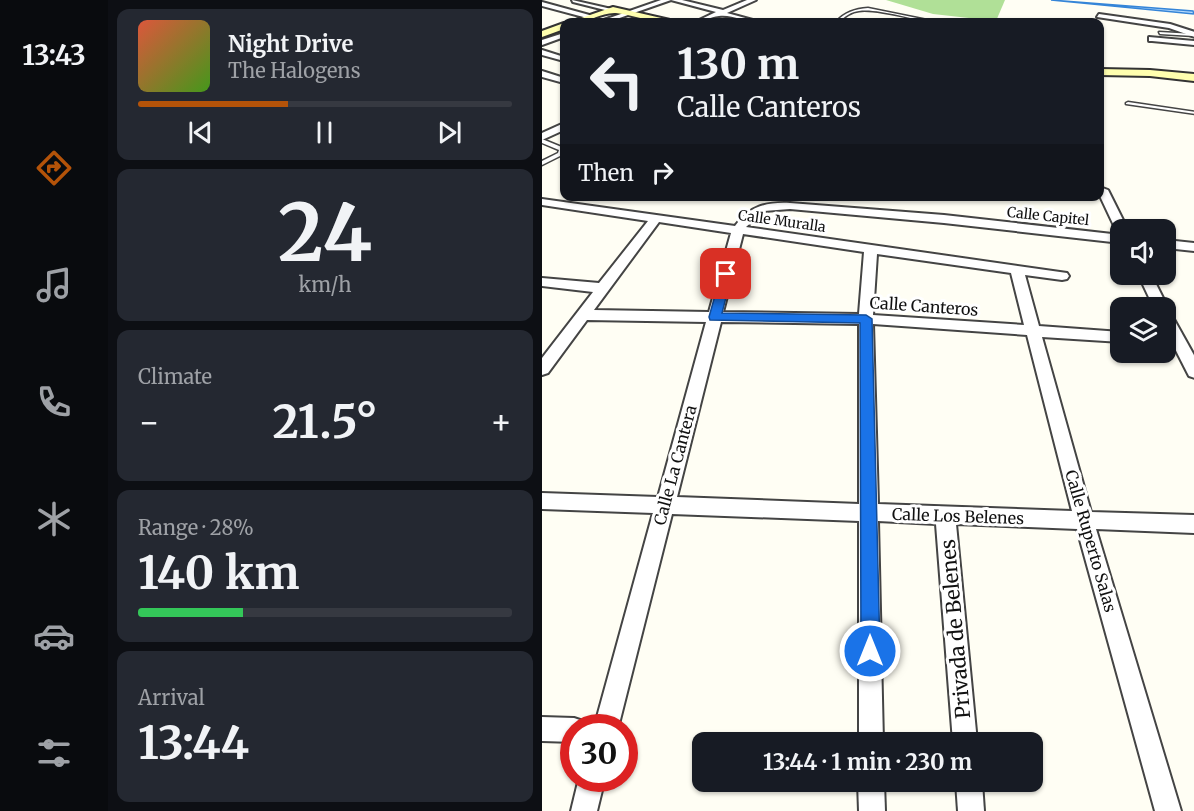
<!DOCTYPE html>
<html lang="en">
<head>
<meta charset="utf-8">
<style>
	:root { --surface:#171b24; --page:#242831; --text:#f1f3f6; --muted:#9ea1a6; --line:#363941; --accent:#b45309 }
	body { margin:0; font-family:Merriweather,serif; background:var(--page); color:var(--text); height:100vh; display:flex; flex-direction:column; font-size:22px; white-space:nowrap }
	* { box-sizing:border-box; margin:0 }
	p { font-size:20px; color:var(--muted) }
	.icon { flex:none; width:33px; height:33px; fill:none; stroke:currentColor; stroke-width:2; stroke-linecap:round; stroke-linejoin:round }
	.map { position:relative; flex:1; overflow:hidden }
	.drawer { display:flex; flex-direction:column; gap:9px; padding:9px; background:#0d0f14; width:434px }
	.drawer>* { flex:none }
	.hud { position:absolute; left:18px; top:18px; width:544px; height:183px; border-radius:12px; box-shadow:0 2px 4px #0004; background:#171b24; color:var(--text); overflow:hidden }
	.buttons { position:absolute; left:568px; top:219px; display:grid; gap:12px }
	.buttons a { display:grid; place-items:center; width:66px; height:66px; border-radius:12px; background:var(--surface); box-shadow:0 2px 4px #0004; font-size:30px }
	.speed { position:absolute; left:18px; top:714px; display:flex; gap:12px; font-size:30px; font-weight:700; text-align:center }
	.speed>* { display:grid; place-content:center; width:78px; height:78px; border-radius:50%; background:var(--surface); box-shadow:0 2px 4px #0004; line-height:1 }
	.speed .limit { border:9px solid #d22; background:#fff; color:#111 }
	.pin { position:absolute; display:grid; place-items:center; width:51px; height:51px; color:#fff; margin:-26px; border-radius:12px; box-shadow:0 3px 9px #0006 }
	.me { position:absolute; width:66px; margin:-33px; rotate:0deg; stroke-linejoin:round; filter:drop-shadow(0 0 4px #0008) }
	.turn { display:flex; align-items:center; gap:21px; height:126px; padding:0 18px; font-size:27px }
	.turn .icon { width:78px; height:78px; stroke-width:2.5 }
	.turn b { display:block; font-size:42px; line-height:51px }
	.then { display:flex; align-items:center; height:57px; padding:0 18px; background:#0003; gap:12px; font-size:22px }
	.big { font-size:45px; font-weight:700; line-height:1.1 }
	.drawer .tile { flex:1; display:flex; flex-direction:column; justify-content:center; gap:9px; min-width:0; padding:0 21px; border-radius:12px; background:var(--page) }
	.drawer .dial { align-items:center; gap:0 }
	.dial b { font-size:78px; line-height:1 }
	.song { display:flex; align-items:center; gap:18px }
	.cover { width:72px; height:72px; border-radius:9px; background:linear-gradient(135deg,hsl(10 70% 55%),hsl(100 70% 35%)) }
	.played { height:6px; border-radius:3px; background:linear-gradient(90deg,var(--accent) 40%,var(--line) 40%) }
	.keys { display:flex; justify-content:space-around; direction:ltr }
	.heat { display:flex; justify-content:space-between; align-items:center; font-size:33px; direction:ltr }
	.charge { height:9px; border-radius:4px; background:linear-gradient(90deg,#34c759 28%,var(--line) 0) }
	.trip { position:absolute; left:150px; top:732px; width:351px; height:60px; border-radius:12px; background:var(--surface); box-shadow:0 2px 4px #0004; font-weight:700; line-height:60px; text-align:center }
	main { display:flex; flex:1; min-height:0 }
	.dock { display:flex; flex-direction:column; width:108px; justify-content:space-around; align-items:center; background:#090b0e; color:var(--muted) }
	.dock .icon { width:42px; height:42px }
	.dock .current { color:var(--accent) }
	.dock b { font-size:27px; color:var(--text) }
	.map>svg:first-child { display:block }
</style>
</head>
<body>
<main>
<nav class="dock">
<b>13:43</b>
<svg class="icon current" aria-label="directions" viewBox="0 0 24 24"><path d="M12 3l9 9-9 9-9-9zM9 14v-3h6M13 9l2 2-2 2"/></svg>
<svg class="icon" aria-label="music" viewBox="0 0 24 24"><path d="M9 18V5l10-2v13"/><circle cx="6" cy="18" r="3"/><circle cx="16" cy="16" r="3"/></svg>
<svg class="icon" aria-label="phone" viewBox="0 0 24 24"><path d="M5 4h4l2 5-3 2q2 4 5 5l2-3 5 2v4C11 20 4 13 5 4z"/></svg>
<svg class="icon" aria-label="climate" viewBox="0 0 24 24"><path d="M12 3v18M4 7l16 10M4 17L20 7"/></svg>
<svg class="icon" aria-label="car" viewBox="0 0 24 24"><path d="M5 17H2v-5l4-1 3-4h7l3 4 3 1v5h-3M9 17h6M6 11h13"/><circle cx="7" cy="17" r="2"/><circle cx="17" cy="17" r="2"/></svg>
<svg class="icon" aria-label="filters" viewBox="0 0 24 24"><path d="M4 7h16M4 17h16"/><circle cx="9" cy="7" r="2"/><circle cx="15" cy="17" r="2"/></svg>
</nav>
<section class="drawer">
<div class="tile">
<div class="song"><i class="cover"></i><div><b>Night Drive</b><p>The Halogens</p></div></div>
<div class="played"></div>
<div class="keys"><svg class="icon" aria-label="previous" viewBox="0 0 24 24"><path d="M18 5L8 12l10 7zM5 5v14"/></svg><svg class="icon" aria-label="pause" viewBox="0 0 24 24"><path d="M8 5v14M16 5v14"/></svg><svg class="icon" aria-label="next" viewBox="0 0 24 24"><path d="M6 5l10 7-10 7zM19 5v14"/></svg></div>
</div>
<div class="tile dial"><b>24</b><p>km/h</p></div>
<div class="tile"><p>Climate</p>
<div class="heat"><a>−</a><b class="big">21.5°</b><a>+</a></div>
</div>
<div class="tile"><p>Range · 28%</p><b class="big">140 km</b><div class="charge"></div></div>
<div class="tile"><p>Arrival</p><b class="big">13:44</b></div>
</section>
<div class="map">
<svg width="653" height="811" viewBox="0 0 653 811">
	<rect width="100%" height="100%" fill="#fffef4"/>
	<path fill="#b0e097" d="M344,0H463L454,21L391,14Z"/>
	<path fill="#b4d9fb" stroke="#3585d8" stroke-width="1.5" d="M509,0L651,11L652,14Z"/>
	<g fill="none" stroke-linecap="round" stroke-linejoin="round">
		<defs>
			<g id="lane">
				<path d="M326,8L390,21L392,22H387C370,19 333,8 317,11C309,12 303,16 297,22H294C303,12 313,9 326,8Z"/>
				<path d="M617,32L653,34V36L618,34Z"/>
				<path d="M586,102L653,112V114L584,104V103Z"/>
				<path d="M0,139L22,148L20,155L0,165V161L16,153L17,150L0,143Z"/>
			</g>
			<g id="street">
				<path d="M30,0L74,10L71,12L31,2Z"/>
				<path d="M119,0H140L181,10L205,0H214L185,13L218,22C204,23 190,14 177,16C168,17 162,22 153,22L174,12L129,0L66,22H56Z"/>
				<path d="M0,2L51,16L53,17L49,19L0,6Z"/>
				<path d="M557,14L628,24L653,32V37L627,28L555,17Z"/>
				<path d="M22,33V37L0,45V40Z"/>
				<path d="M607,37L653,41V45L610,41H607Z"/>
				<path d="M0,50L22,57V61L0,55Z"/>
				<path d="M0,71L22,78V83L0,77Z"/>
				<path d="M22,123V130L0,140V133Z"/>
				<path d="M558,187L566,190L586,230H579V233L574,230L558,196Z"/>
				<path d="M0,199L193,226C208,206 224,202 248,203L402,215L579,235V243L402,223L248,209L222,211L204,227L525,273L527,276L525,279L520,280L483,275L497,326L579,332V342L500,337L549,512L653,515V533L554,529L639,811H613L535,529L414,524L435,742H411L394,524L336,521L341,742H317V521L130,514L76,728H52L111,513L0,509V493L116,497L164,322L45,320L6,373L0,375V358L51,292L0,286V278L57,283L106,221L0,205ZM117,222L189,233L167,312L52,310ZM201,234L322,252L317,314L181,312ZM335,254L469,273L482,325L331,315ZM179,322L317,324V504L135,497ZM331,324L485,335L530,511L336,504Z"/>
				<path d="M624,240L653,243V251L624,248Z"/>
				<path d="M596,274H609L626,308L624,311V308H612Z"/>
				<path d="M624,312L629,314L653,357V378L647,376L624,331Z"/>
				<path d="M0,717L32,718L41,721L43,728H32V742L0,741Z"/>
				<path d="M37,778H63L55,811H29Z"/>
				<path d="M316,782H342L343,811H317Z"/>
				<path d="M414,782H440L442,811H416Z"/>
			</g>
			<g id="secondary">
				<path d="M71,7L128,20L130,22C111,24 93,15 74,13C59,12 44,24 28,22Z"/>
				<path d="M22,23V29L0,37V31Z"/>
				<path d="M558,69L608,70L653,74V81L608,76L558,75Z"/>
			</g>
		</defs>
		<use href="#lane" stroke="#444" stroke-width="3"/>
		<use href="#street" stroke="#444" stroke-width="4"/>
		<use href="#secondary" stroke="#333" stroke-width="4"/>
		<use href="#lane" fill="#fff" fill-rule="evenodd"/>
		<use href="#street" fill="#fff" fill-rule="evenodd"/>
		<use href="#secondary" fill="#ffffaf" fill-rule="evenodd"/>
	</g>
	<path fill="#1a73e8" stroke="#114b97" stroke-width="1.5" d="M184,270L190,274L180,313L324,315L330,319L338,651L335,657L328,660L322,657L319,651L318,323L168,320L167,317L179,274Z"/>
	<g text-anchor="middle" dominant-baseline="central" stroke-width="6" stroke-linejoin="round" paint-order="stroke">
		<g font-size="14" fill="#111" stroke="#fff">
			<text transform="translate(506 216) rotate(6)">Calle Capitel</text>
			<text transform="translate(240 221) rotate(8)">Calle Muralla</text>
		</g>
		<g font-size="16" fill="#111" stroke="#fff">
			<text transform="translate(382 306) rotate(4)">Calle Canteros</text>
			<text transform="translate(133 465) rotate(-75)">Calle La Cantera</text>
			<text transform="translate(416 516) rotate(2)">Calle Los Belenes</text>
			<text transform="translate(549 541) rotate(74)">Calle Ruperto Salas</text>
		</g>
		<g font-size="20" fill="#111" stroke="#fff">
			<text transform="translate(413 629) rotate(-95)">Privada de Belenes</text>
		</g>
	</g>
</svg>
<div class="buttons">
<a><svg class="icon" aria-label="sound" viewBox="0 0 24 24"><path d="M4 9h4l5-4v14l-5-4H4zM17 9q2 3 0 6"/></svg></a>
<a><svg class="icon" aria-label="layers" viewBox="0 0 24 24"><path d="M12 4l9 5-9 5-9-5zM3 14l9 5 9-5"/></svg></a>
</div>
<div class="speed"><div class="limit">30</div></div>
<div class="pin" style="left:184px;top:274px;background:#d93025"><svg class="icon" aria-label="arrive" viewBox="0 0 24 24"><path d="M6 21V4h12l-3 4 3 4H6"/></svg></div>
<svg class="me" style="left:328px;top:651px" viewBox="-20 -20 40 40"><circle r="17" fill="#1a73e8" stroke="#fff" stroke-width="3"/><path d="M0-11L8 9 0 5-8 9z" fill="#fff"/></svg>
<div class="trip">13:44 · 1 min · 230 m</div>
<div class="hud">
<div class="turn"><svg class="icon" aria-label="left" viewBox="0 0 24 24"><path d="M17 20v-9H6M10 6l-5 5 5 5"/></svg><div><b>130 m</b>Calle Canteros</div></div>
<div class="then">Then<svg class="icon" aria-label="right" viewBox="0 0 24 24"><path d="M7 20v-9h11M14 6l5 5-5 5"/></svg></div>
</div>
</div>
</main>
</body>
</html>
